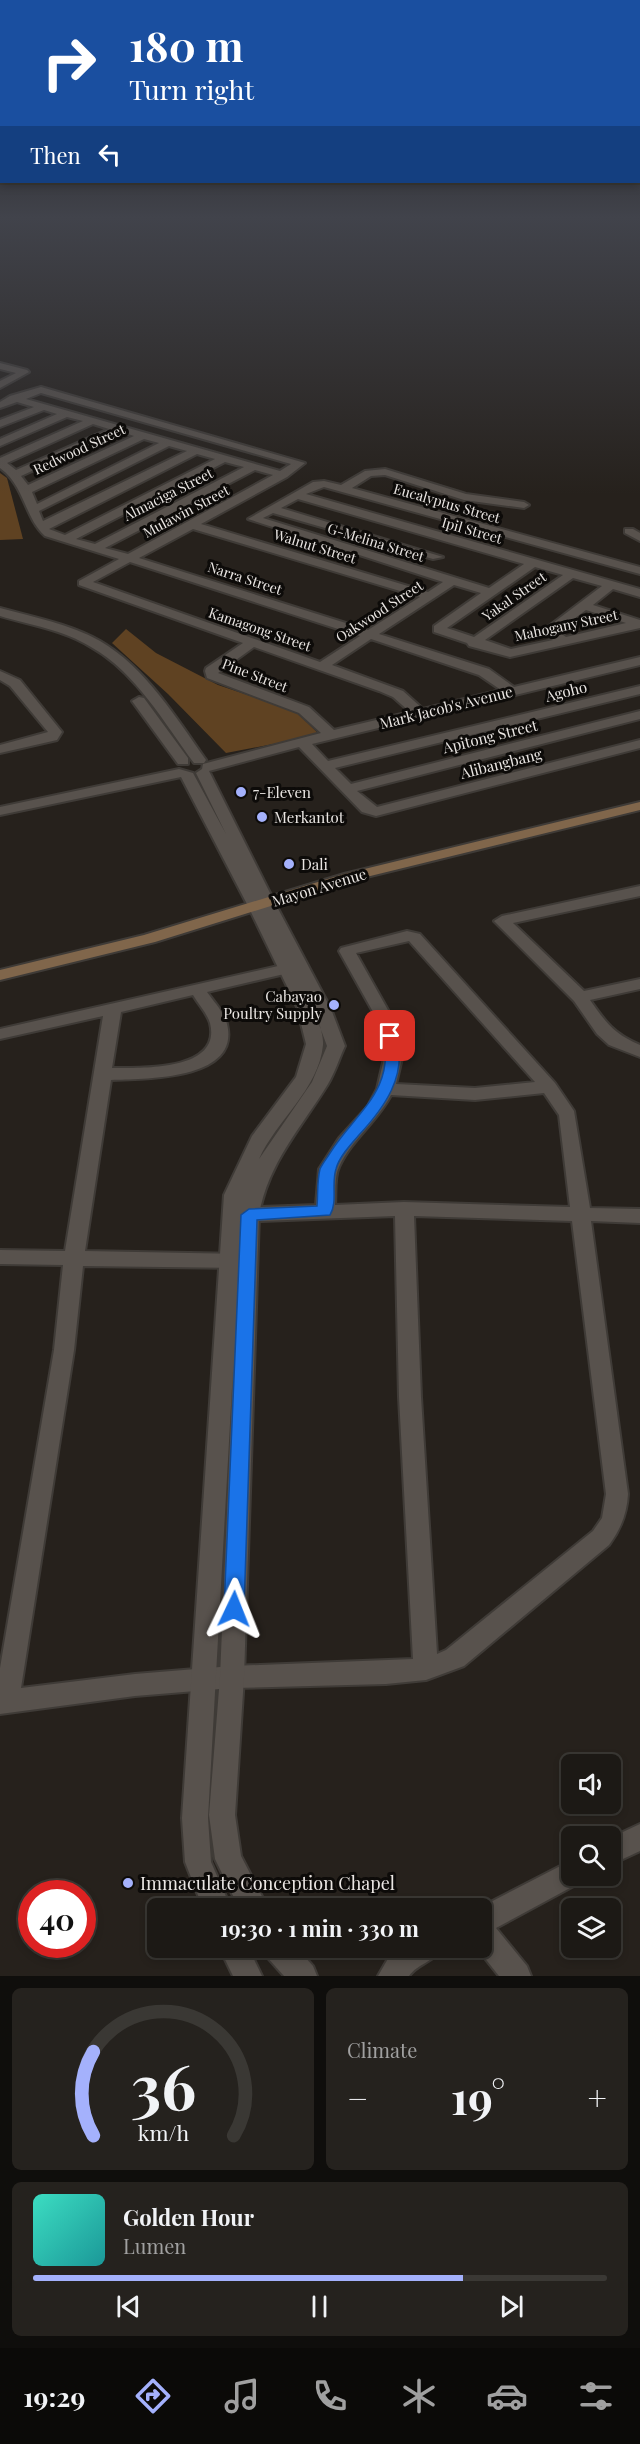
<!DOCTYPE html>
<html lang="en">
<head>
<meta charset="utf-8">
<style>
	:root { --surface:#1c1915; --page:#25221e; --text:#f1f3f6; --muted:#a0a0a0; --line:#3a3834; --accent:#a4b1fc }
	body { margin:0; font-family:"Playfair Display",serif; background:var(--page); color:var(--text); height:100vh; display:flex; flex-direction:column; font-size:22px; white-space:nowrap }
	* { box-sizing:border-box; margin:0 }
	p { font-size:20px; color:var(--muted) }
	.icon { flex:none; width:33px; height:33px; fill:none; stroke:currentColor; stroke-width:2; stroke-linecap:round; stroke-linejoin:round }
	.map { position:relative; height:1976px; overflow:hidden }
	.drawer { display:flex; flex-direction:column; gap:12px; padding:12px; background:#0f0e0c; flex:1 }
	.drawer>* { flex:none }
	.banner { position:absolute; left:0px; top:0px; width:640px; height:183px; box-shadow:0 3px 9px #0003,0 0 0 2px var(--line); background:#1a4fa0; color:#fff; overflow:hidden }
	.tools { position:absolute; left:561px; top:1754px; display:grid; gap:12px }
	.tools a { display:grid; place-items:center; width:60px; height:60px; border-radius:9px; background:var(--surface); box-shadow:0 3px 9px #0003,0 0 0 2px var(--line); font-size:30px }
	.speed { position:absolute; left:18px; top:1880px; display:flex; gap:12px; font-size:30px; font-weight:700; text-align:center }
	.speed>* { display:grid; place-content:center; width:78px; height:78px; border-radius:50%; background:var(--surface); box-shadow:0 3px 9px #0003,0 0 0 2px var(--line); line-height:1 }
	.speed .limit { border:9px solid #d22; background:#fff; color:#111 }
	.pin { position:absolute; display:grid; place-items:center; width:51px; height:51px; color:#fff; margin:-26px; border-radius:12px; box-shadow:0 3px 9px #0006 }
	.me { position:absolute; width:66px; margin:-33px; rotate:2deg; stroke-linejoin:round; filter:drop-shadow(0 0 4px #0008) }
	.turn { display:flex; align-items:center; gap:21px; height:126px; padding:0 30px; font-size:27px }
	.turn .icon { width:78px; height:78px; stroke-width:2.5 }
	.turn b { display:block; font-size:42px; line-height:51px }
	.then { display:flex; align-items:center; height:57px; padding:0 30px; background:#0003; gap:12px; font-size:22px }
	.big { font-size:45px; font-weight:700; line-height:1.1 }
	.drawer .card { flex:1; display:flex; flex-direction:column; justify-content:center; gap:9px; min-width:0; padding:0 21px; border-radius:9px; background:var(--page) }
	.drawer .dial { align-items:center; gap:0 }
	.dial svg { height:156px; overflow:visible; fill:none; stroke:var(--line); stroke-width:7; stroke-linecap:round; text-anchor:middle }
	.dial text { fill:var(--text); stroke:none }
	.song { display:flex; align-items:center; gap:18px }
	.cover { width:72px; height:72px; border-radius:9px; background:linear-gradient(135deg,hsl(170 70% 55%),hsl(180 70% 35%)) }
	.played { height:6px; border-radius:3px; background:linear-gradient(90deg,var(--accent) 75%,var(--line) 75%) }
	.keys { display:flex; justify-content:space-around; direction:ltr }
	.heat { display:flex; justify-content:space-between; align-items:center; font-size:33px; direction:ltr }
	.drawer .tiles { flex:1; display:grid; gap:12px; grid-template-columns:1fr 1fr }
	.card:last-child { grid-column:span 2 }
	.trip { position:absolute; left:147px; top:1898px; width:345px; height:60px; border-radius:9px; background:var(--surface); box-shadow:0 3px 9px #0003,0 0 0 2px var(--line); font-weight:700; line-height:60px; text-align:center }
	.tab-bar { display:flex; height:96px; justify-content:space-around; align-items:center; background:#0b0a08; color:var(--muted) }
	.tab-bar .icon { width:42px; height:42px }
	.tab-bar .on { color:var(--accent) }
	.tab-bar b { font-size:27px; color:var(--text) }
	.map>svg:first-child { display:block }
</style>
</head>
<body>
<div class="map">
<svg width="640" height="1976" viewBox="0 0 640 1976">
	<rect width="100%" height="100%" fill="#26211c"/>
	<g fill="#5f4222">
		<path d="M0,473L7,478L23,539L0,540Z"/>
		<path d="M126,629L156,653L218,685L295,711L320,735L226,753L168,694L112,643Z"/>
	</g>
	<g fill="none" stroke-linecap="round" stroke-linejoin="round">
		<defs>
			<g id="minor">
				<path d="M0,363L27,370L29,372L0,388V381L16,373L0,369Z"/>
				<path d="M41,387L305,463L287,477L201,524L428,592L443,582L248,519L313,482L324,481L341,485L365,471L385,469L466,494L524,502L529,505L524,508L464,500L385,475L371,476L352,488L640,567V574L324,487L306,494L640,589V597L613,589L593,605L640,620V628L510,657L469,646L467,643L434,632V626L481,593L454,585L379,634L489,669L514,687L640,657V665L312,744L328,761L640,686V694L335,768L351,784L640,711V719L357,791L377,807L640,740V748L376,816L362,812L299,747L209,771L275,903L272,906L256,911L248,906L181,777L0,815V807L179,769L193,773L226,834L196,773L202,769L203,764L321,733L299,713L207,678L205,671L206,668L243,643L79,585V581L119,559L45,536C24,517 25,486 0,468V458L83,421L67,417L0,446V439L57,414L44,410L0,427V420L34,407L17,402L0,408V402L10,396ZM41,393L291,464L280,471L26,399ZM93,424L109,429L16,470L7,463ZM119,431L134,436L28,485L21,476ZM144,439L159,443L37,504L32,492ZM169,446L187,451L43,521L39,511ZM197,454L215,459L65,535L49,529ZM225,462L244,467L95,544L76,539ZM255,470L273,475L128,554L105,548ZM298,499L524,564L489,588L263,518L273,513L433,559L443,557L281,508ZM193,529L420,597L368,630L139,558ZM130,562L360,636L320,662L93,582ZM535,567L563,575L474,637L447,628ZM573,578L602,586L549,626L548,635L553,640L511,649L485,640ZM586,610L626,623L566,637L560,633L559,630ZM371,639L479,675L501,690L423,709L403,691L332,665ZM254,647L379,691L393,697L410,712L334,730L309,707L218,673Z"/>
				<path d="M625,529H633L640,533V541L625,533Z"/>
				<path d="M0,608C33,617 70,624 100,641C145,667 177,719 206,760L204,763H194C164,723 136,672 91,647C64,630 30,625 0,616Z"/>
				<path d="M0,671L20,680L62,732L57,740L0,753V745L48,732L10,686L0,680Z"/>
				<path d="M139,697L144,698L188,758V764H178L132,701Z"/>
				<path d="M640,886V896L513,923L584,991L640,979V989L590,1000C606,1023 614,1034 640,1045V1057L609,1045L597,1034L574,1001L494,921L502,916Z"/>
				<path d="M407,931L420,934L555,1083L574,1111L590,1208L640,1209V1223L591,1221L628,1494C627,1513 621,1529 609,1545L464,1666L426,1680L386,1684L232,1688L135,1696L0,1714V1668L54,1350L63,1265L0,1264V1250L65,1251L103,1016L0,1039V1029L300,961L308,966L306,969L207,992C214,1002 224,1012 227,1024C241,1080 146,1079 111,1080L85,1251L242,1254L249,1256L252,1261L249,1266L242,1268L83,1266L74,1350L21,1688L135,1674L232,1666L413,1659L399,1397L395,1216L236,1222L229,1220L226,1215L229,1210L236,1208L316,1205L319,1169L339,1138L368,1106L377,1089L385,1054L377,1019L339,951L341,948ZM409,941L535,1082L475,1088L396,1084L403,1054L393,1019L356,953ZM193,995C198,1004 207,1013 210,1023C222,1071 143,1068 112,1068L121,1012ZM544,1093L559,1115L570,1207L404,1202L335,1205C336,1194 334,1177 339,1167C351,1140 377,1122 391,1095L475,1100ZM414,1216L572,1221L606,1494L602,1518L593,1531L446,1650L437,1654L421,1397Z"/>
				<path d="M640,1824V1851L610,1865V1838Z"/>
				<path d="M572,1860V1875H585L581,1882L496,1928L527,1966L531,1976H499L476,1947H482V1908H479Z"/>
				<path d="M399,1947H441C434,1963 418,1963 409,1976H378L393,1950Z"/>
			</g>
			<g id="tertiary">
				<path d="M267,898L275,903L331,1009L345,1046C339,1059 335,1072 328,1084C301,1128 268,1163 259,1215L244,1677L235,1815L241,1856L268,1908H239L215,1859L209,1815L220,1677L233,1370L208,1818L211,1862L231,1908H203L185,1862L182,1818L224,1195L252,1136L296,1077L306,1044L297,1007L248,906L251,903ZM310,1000L327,1046L312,1082L259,1159C276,1121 319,1089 323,1045C324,1033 315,1011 310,1000Z"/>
				<path d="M219,1947H248L262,1976H233Z"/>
				<path d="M263,1947H296L313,1966L317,1976H284L267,1957Z"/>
			</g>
			<path id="secondary" d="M640,802V810L354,880L155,942L0,980V970L144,935L344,874Z"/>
		</defs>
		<use href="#minor" stroke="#3f3b37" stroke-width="4"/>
		<use href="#tertiary" stroke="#3f3b37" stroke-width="4"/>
		<use href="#secondary" stroke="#3f3b37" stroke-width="4"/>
		<use href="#minor" fill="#58524d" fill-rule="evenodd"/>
		<use href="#tertiary" fill="#58524d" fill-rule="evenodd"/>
		<use href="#secondary" fill="#80664b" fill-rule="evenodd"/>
	</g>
	<linearGradient id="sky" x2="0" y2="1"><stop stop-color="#15120f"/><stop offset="0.44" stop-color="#41434b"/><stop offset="1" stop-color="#41434b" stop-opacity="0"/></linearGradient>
	<rect width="640" height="494" fill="url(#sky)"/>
	<path fill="#1a73e8" stroke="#114b97" stroke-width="1.5" d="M390,1032L397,1036C407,1076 385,1107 359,1135C351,1144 339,1157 336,1169C331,1184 338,1202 330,1215L257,1220L244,1609L241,1615L234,1618L227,1615L224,1609L241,1215L249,1209L317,1206C318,1195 317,1180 320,1169C322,1164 327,1158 330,1153C355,1113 396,1090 383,1036Z"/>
	<g fill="#a4b1fc" stroke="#0d0b09" stroke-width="2">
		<circle cx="241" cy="792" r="6"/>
		<circle cx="262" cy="817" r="6"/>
		<circle cx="289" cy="864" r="6"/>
		<circle cx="334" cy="1005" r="6"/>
		<circle cx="128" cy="1883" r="6"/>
	</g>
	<g text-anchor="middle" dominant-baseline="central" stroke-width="6" stroke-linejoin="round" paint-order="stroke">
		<g font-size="14" fill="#eae6e3" stroke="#0d0b09">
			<text transform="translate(79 449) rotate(-25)">Redwood Street</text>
			<text transform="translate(168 494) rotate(-27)">Almaciga Street</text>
			<text transform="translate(447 503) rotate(16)">Eucalyptus Street</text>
			<text transform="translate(186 511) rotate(-28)">Mulawin Street</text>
			<text transform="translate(472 530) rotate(16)">Ipil Street</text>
			<text transform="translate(376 542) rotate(17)">G-Melina Street</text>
			<text transform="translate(315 546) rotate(17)">Walnut Street</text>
			<text transform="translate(245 578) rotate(18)">Narra Street</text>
			<text transform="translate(514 596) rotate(-35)">Yakal Street</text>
			<text transform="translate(379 611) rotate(-33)">Oakwood Street</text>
			<text transform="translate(566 625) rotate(-12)">Mahogany Street</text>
			<text transform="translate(260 629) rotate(19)">Kamagong Street</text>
			<text transform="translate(255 675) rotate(21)">Pine Street</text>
		</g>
		<g font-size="15" fill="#eae6e3" stroke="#0d0b09">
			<text transform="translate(566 691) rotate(-14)">Agoho</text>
			<text transform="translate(446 707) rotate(-14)">Mark Jacob's Avenue</text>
			<text transform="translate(490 736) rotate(-14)">Apitong Street</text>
			<text transform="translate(501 763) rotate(-14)">Alibangbang</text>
			<text transform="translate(319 887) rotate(-17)">Mayon Avenue</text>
		</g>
		<g font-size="15" fill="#eae6e3" stroke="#0d0b09" text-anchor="start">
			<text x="253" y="792">7-Eleven</text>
			<text x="274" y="817">Merkantot</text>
			<text x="301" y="864">Dali</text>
			<text x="322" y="996" text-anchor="end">Cabayao<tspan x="322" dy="17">Poultry Supply</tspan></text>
		</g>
		<g font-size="18" fill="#eae6e3" stroke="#0d0b09" text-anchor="start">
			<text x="140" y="1883">Immaculate Conception Chapel</text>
		</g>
	</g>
</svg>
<div class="tools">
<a><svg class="icon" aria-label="sound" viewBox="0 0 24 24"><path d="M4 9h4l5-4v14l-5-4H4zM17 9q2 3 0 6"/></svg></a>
<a><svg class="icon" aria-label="search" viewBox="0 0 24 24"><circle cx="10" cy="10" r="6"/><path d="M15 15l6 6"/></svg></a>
<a><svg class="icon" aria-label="layers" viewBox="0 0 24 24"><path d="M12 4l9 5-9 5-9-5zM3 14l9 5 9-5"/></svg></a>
</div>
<div class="speed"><div class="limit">40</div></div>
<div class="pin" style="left:390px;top:1036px;background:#d93025"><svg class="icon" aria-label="arrive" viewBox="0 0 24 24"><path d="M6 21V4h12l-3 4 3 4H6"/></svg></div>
<svg class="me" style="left:234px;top:1609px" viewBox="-20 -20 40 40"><path d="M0-17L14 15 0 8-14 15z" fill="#1a73e8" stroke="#fff" stroke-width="4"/></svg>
<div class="trip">19:30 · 1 min · 330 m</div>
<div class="banner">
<div class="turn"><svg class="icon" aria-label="right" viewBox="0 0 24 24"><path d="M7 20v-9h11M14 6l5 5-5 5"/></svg><div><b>180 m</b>Turn right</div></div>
<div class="then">Then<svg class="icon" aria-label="left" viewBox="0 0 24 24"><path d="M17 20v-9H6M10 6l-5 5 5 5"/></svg></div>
</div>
</div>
<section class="drawer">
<div class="tiles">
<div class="card dial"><svg viewBox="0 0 100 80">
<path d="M14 69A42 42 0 1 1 86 69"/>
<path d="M14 69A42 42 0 0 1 14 26" stroke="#a4b1fc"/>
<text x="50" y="56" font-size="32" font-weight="700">36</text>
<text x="50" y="72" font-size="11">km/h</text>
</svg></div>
<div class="card"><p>Climate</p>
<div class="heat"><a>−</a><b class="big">19°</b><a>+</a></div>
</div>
<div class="card">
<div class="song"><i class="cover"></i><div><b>Golden Hour</b><p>Lumen</p></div></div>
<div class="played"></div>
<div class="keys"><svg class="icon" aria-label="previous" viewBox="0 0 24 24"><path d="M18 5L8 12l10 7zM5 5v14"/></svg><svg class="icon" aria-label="pause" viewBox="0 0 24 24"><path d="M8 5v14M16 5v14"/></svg><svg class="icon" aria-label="next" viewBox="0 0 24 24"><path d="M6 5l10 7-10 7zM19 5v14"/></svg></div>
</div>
</div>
</section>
<nav class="tab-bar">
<b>19:29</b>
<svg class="icon on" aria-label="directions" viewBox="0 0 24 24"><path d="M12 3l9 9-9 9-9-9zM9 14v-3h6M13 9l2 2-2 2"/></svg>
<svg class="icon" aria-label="music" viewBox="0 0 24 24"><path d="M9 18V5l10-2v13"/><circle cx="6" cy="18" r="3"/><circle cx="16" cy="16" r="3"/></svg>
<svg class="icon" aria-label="phone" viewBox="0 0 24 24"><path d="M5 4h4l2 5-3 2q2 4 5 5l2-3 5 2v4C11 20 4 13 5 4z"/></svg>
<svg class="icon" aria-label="climate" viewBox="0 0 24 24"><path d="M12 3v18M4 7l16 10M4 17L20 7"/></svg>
<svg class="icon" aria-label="car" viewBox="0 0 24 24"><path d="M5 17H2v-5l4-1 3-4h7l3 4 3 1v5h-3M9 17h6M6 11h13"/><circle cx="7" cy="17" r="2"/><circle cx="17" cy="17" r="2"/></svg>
<svg class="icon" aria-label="filters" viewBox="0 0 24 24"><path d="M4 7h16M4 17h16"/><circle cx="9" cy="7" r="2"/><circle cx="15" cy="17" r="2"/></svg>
</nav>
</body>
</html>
